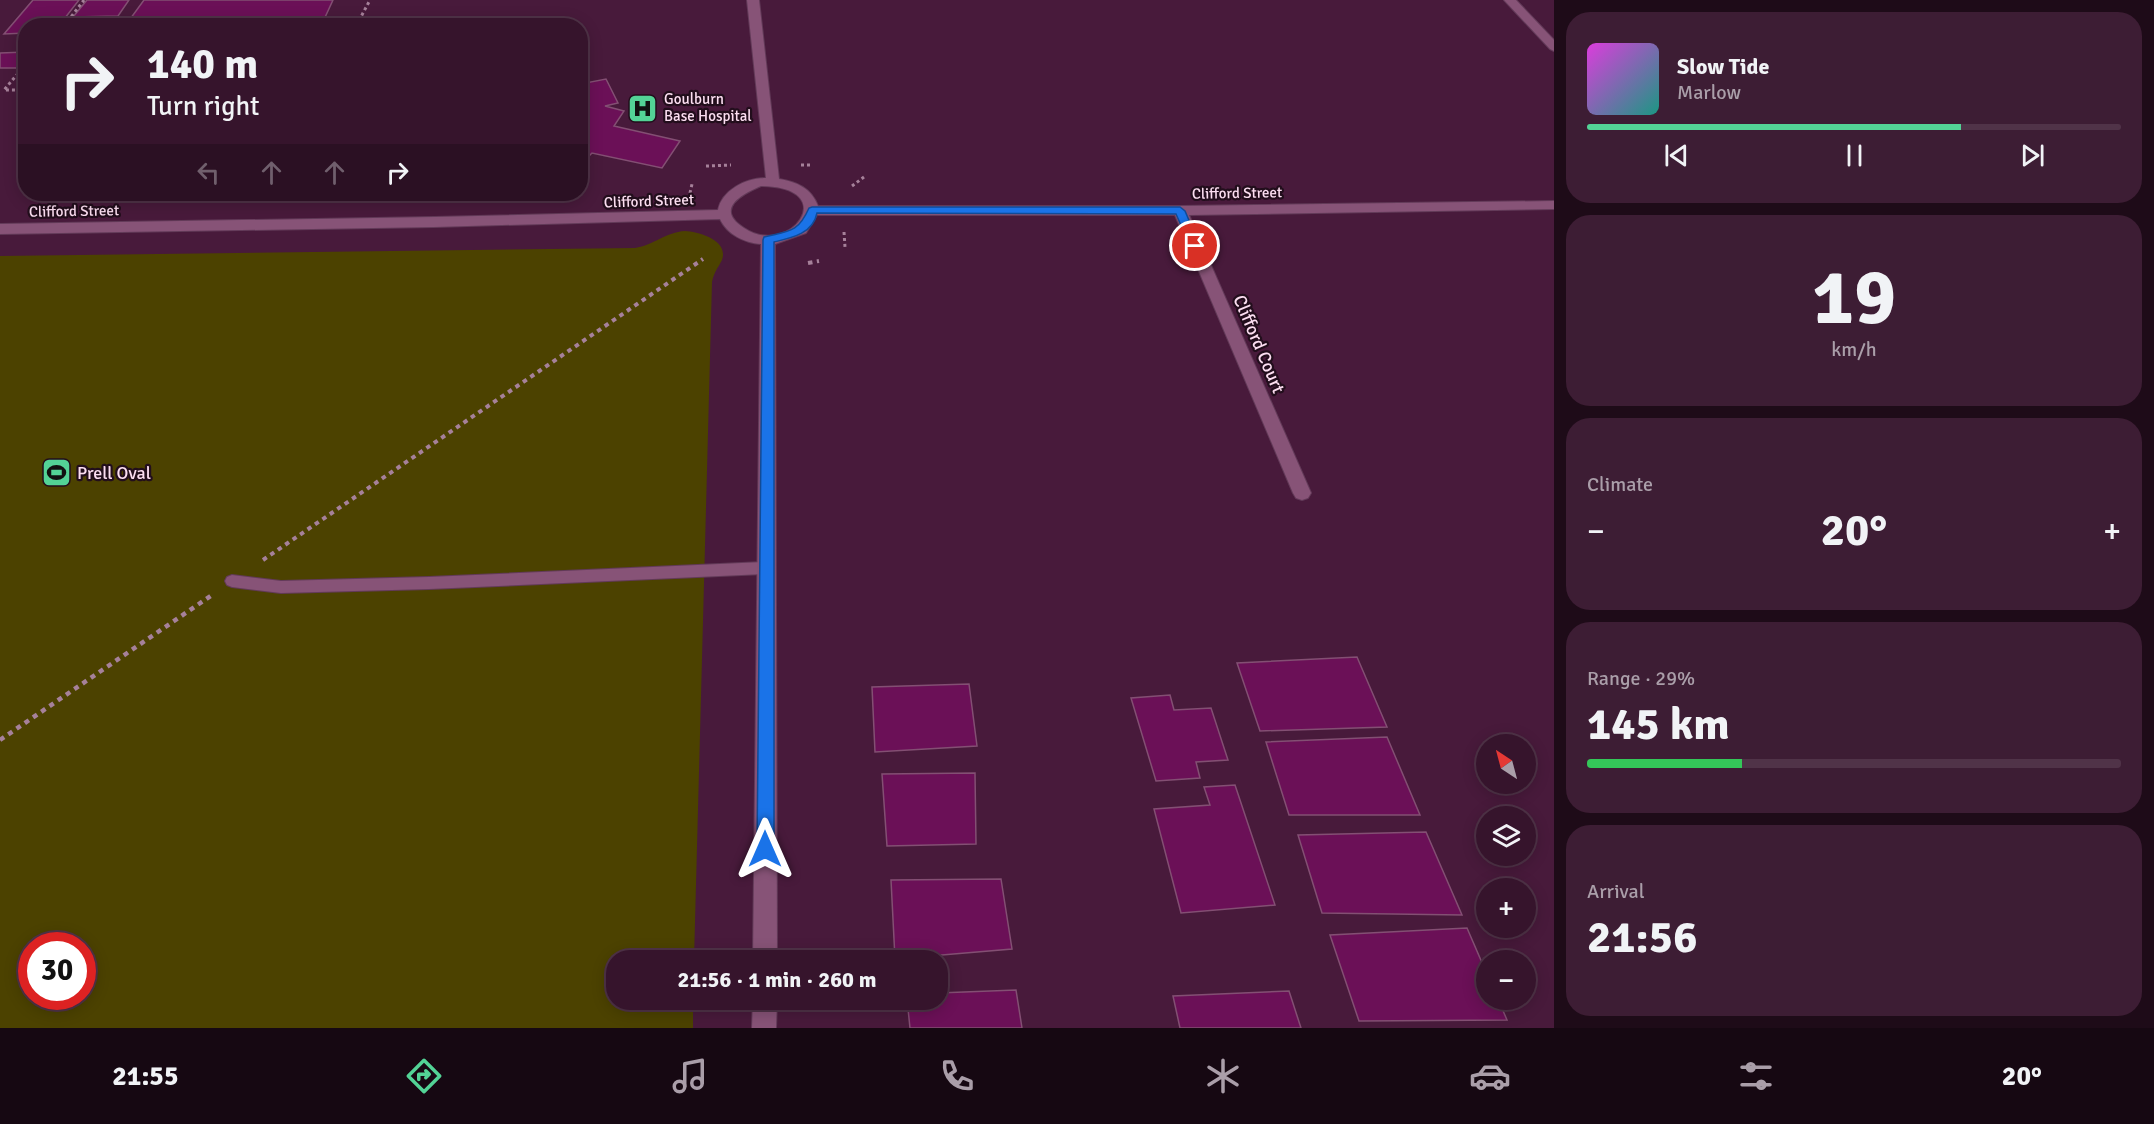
<!DOCTYPE html>
<html lang="en">
<head>
<meta charset="utf-8">
<style>
	:root { --surface:#36142c; --page:#3d1d34; --text:#f1f3f6; --muted:#aa9ea9; --line:#503348; --accent:#53d396 }
	body { margin:0; font-family:Signika,sans-serif; background:var(--page); color:var(--text); height:100vh; display:flex; flex-direction:column; font-size:22px; white-space:nowrap }
	* { box-sizing:border-box; margin:0 }
	p { font-size:20px; color:var(--muted) }
	.icon { flex:none; width:33px; height:33px; fill:none; stroke:currentColor; stroke-width:2; stroke-linecap:round; stroke-linejoin:round }
	.map { position:relative; flex:1; overflow:hidden }
	.side { display:flex; flex-direction:column; gap:12px; padding:12px; background:#1e0b18; width:600px }
	.side>* { flex:none }
	.banner { position:absolute; left:18px; top:18px; width:570px; height:183px; border-radius:24px; box-shadow:0 3px 15px #0003,0 0 0 2px var(--line); background:#36142c; color:var(--text); overflow:hidden }
	.needle { width:39px; rotate:324deg }
	.controls { position:absolute; left:1476px; top:734px; display:grid; gap:12px }
	.controls a { display:grid; place-items:center; width:60px; height:60px; border-radius:50%; background:var(--surface); box-shadow:0 3px 15px #0003,0 0 0 2px var(--line); font-size:30px }
	.speed { position:absolute; left:18px; top:932px; display:flex; gap:12px; font-size:30px; font-weight:700; text-align:center }
	.speed>* { display:grid; place-content:center; width:78px; height:78px; border-radius:50%; background:var(--surface); box-shadow:0 3px 15px #0003,0 0 0 2px var(--line); line-height:1 }
	.speed .limit { border:9px solid #d22; background:#fff; color:#111 }
	.pin { position:absolute; display:grid; place-items:center; width:51px; height:51px; color:#fff; margin:-26px; border:3px solid #fff; border-radius:50%; box-shadow:0 2px 6px #0007 }
	.me { position:absolute; width:66px; margin:-33px; rotate:0deg; stroke-linejoin:round; filter:drop-shadow(0 0 4px #0008) }
	.turn { display:flex; align-items:center; gap:21px; height:126px; padding:0 30px; font-size:27px }
	.turn .icon { width:78px; height:78px; stroke-width:2.5 }
	.turn b { display:block; font-size:42px; line-height:51px }
	.lanes { display:flex; align-items:center; height:57px; padding:0 30px; background:#0003; justify-content:center; gap:30px; direction:ltr }
	.lanes .off { opacity:.35 }
	.big { font-size:45px; font-weight:800; line-height:1.1 }
	.side .tile { flex:1; display:flex; flex-direction:column; justify-content:center; gap:9px; min-width:0; padding:0 21px; border-radius:24px; background:var(--page) }
	.side .dial { align-items:center; gap:0 }
	.dial b { font-size:78px; line-height:1 }
	.song { display:flex; align-items:center; gap:18px }
	.cover { width:72px; height:72px; border-radius:9px; background:linear-gradient(135deg,hsl(300 70% 55%),hsl(170 70% 35%)) }
	.played { height:6px; border-radius:3px; background:linear-gradient(90deg,var(--accent) 70%,var(--line) 70%) }
	.keys { display:flex; justify-content:space-around; direction:ltr }
	.heat { display:flex; justify-content:space-between; align-items:center; font-size:33px; direction:ltr }
	.charge { height:9px; border-radius:4px; background:linear-gradient(90deg,#34c759 29%,var(--line) 0) }
	.trip { position:absolute; left:606px; top:950px; width:342px; height:60px; border-radius:24px; background:var(--surface); box-shadow:0 3px 15px #0003,0 0 0 2px var(--line); font-weight:800; line-height:60px; text-align:center }
	.tabs { display:flex; height:96px; justify-content:space-around; align-items:center; background:#160812; color:var(--muted) }
	.tabs .icon { width:42px; height:42px }
	.tabs .current { color:var(--accent) }
	.tabs b { font-size:27px; color:var(--text) }
	main { display:flex; flex:1; min-height:0 }
	.map>svg:first-child { display:block }
</style>
</head>
<body>
<main>
<div class="map">
<svg width="1554" height="1028" viewBox="0 0 1554 1028">
	<rect width="100%" height="100%" fill="#481a3b"/>
	<path fill="#4c4200" fill-rule="evenodd" d="M685,231C699,232 729,240 722,260C718,268 714,272 712,282L694,960H616V999H693V1028H0V256L635,248C654,245 666,232 685,231ZM32,945H82V996H32Z"/>
	<g fill="#6b1057" stroke="#834f73" stroke-width="1.5">
		<path d="M33,0H79L61,23L26,26V33L4,34Z"/>
		<path d="M87,0H129L118,16L73,17Z"/>
		<path d="M144,0H333L321,26H125Z"/>
		<path d="M26,52V62L21,68H0V53Z"/>
		<path d="M606,79L618,103L605,106L624,111L614,126L680,141L662,168L592,153L588,157H580V84Z"/>
		<path d="M1357,657L1387,727L1260,731L1237,663Z"/>
		<path d="M969,684L977,746L875,752L872,687Z"/>
		<path d="M1170,695L1174,710L1211,708L1228,760L1196,762L1200,778L1156,781L1131,698Z"/>
		<path d="M1387,737L1420,815H1289L1266,742Z"/>
		<path d="M975,773L976,844L887,846L882,774Z"/>
		<path d="M1235,785L1275,905L1181,913L1154,809L1210,805L1204,787Z"/>
		<path d="M1426,832L1462,915L1322,913L1298,835Z"/>
		<path d="M1001,879L1012,949L895,959L891,880Z"/>
		<path d="M1467,928L1486,972V999H1498L1507,1020L1359,1021L1330,935Z"/>
		<path d="M1016,990L1022,1028H910L907,999H938V993Z"/>
		<path d="M1289,991L1301,1028H1180L1173,996Z"/>
	</g>
	<g fill="none" stroke-linecap="round" stroke-linejoin="round">
		<defs>
			<path id="lane" d="M766,562L771,564L773,568L771,572L766,574L429,589L281,593L232,587L227,585L225,581L227,577L232,575L281,581L429,577Z"/>
			<g id="street">
				<path d="M747,0H759L779,179C797,182 811,188 818,206H1180L1554,201V209L1189,215L1311,493L1308,498L1302,500L1296,498L1293,493L1175,215H817L806,233L775,244L777,960H753L761,244C744,243 727,234 720,219L434,227L0,234V224L434,217L718,210C722,190 746,178 766,178ZM761,186C843,187 790,259 744,228C714,209 742,194 761,186Z"/>
				<path d="M1504,0H1516L1554,40V51L1550,49Z"/>
				<path d="M753,999H777L776,1028H752Z"/>
			</g>
		</defs>
		<use href="#lane" stroke="#623a58" stroke-width="2"/>
		<use href="#street" stroke="#623a58" stroke-width="2"/>
		<g stroke="#a6819a" stroke-width="3" stroke-dasharray="3 3" stroke-linecap="butt">
			<path d="M64,26L84,0"/>
			<path d="M356,26L370,0"/>
			<path d="M26,64L4,90H26"/>
			<path d="M801,165H812"/>
			<path d="M706,166L731,165"/>
			<path d="M852,186L864,177"/>
			<path d="M690,193L692,184"/>
			<path d="M844,232L845,247"/>
		</g>
		<g stroke="#a6819a" stroke-width="4" stroke-dasharray="4.5 4.5" stroke-linecap="butt">
			<path d="M808,263L819,261"/>
			<path d="M263,560L703,259"/>
		</g>
		<path stroke="#a6819a" stroke-width="4.5" stroke-dasharray="5 5" stroke-linecap="butt" d="M0,740L212,595"/>
		<use href="#lane" fill="#875377" fill-rule="evenodd"/>
		<use href="#street" fill="#875377" fill-rule="evenodd"/>
	</g>
	<path fill="#1a73e8" stroke="#114b97" stroke-width="1.5" d="M812,207H1180L1185,211L1200,246L1195,249L1191,248L1176,214L817,213C813,234 791,238 774,242V849L771,855L765,857L759,855L757,849L763,240L764,237C789,231 798,233 809,208Z"/>
	<defs>
		<symbol id="hospital-square" viewBox="-11 -11 22 22"><rect x="-9" y="-9" width="18" height="18" rx="4" fill="#53d396" stroke="#220e1c"/><path d="M-5-5h3v3.5h4V-5h3V5h-3V1.5h-4V5h-3Z" fill="#111"/></symbol>
		<symbol id="stadium-square" viewBox="-11 -11 22 22"><rect x="-9" y="-9" width="18" height="18" rx="4" fill="#53d396" stroke="#220e1c"/><path d="M0-5a6.5 5 0 1 0 0 10a6.5 5 0 1 0 0-10ZM-3.5-1.8h7v3.6h-7Z" fill="#111"/></symbol>
	</defs>
	<g fill-rule="evenodd">
		<use href="#hospital-square" x="626" y="92" width="33" height="33"/>
		<use href="#stadium-square" x="40" y="456" width="33" height="33"/>
	</g>
	<g text-anchor="middle" dominant-baseline="central" stroke-width="4.5" stroke-linejoin="round" paint-order="stroke">
		<g font-size="15" fill="#fcdef1" stroke="#220e1c" text-anchor="start">
			<text x="664" y="99">Goulburn<tspan x="664" dy="17">Base Hospital</tspan></text>
		</g>
		<g font-size="15" fill="#fcdef1" stroke="#220e1c">
			<text transform="translate(1237 193) rotate(-1)">Clifford Street</text>
			<text transform="translate(649 201) rotate(-2)">Clifford Street</text>
			<text transform="translate(74 211) rotate(-1)">Clifford Street</text>
		</g>
		<g font-size="18" fill="#fcdef1" stroke="#220e1c">
			<text transform="translate(1259 344) rotate(67)">Clifford Court</text>
		</g>
		<g font-size="18" fill="#fcdef1" stroke="#220e1c" text-anchor="start">
			<text x="77" y="473">Prell Oval</text>
		</g>
	</g>
</svg>
<div class="controls">
<a><svg class="needle" viewBox="-14 -14 28 28"><path d="M0-13l5 13h-10z" fill="#e53935"/><path d="M0 13l5-13h-10z" fill="#aa9ea9"/></svg></a>
<a><svg class="icon" aria-label="layers" viewBox="0 0 24 24"><path d="M12 4l9 5-9 5-9-5zM3 14l9 5 9-5"/></svg></a>
<a>+</a>
<a>−</a>
</div>
<div class="speed"><div class="limit">30</div></div>
<div class="pin" style="left:1195px;top:246px;background:#d93025"><svg class="icon" aria-label="arrive" viewBox="0 0 24 24"><path d="M6 21V4h12l-3 4 3 4H6"/></svg></div>
<svg class="me" style="left:765px;top:849px" viewBox="-20 -20 40 40"><path d="M0-17L14 15 0 8-14 15z" fill="#1a73e8" stroke="#fff" stroke-width="4"/></svg>
<div class="trip">21:56 · 1 min · 260 m</div>
<div class="banner">
<div class="turn"><svg class="icon" aria-label="right" viewBox="0 0 24 24"><path d="M7 20v-9h11M14 6l5 5-5 5"/></svg><div><b>140 m</b>Turn right</div></div>
<div class="lanes"><svg class="icon off" aria-label="left" viewBox="0 0 24 24"><path d="M17 20v-9H6M10 6l-5 5 5 5"/></svg><svg class="icon off" aria-label="ahead" viewBox="0 0 24 24"><path d="M12 20V5M6 11l6-6 6 6"/></svg><svg class="icon off" aria-label="ahead" viewBox="0 0 24 24"><path d="M12 20V5M6 11l6-6 6 6"/></svg><svg class="icon" aria-label="right" viewBox="0 0 24 24"><path d="M7 20v-9h11M14 6l5 5-5 5"/></svg></div>
</div>
</div>
<section class="side">
<div class="tile">
<div class="song"><i class="cover"></i><div><b>Slow Tide</b><p>Marlow</p></div></div>
<div class="played"></div>
<div class="keys"><svg class="icon" aria-label="previous" viewBox="0 0 24 24"><path d="M18 5L8 12l10 7zM5 5v14"/></svg><svg class="icon" aria-label="pause" viewBox="0 0 24 24"><path d="M8 5v14M16 5v14"/></svg><svg class="icon" aria-label="next" viewBox="0 0 24 24"><path d="M6 5l10 7-10 7zM19 5v14"/></svg></div>
</div>
<div class="tile dial"><b>19</b><p>km/h</p></div>
<div class="tile"><p>Climate</p>
<div class="heat"><a>−</a><b class="big">20°</b><a>+</a></div>
</div>
<div class="tile"><p>Range · 29%</p><b class="big">145 km</b><div class="charge"></div></div>
<div class="tile"><p>Arrival</p><b class="big">21:56</b></div>
</section>
</main>
<nav class="tabs">
<b>21:55</b>
<svg class="icon current" aria-label="directions" viewBox="0 0 24 24"><path d="M12 3l9 9-9 9-9-9zM9 14v-3h6M13 9l2 2-2 2"/></svg>
<svg class="icon" aria-label="music" viewBox="0 0 24 24"><path d="M9 18V5l10-2v13"/><circle cx="6" cy="18" r="3"/><circle cx="16" cy="16" r="3"/></svg>
<svg class="icon" aria-label="phone" viewBox="0 0 24 24"><path d="M5 4h4l2 5-3 2q2 4 5 5l2-3 5 2v4C11 20 4 13 5 4z"/></svg>
<svg class="icon" aria-label="climate" viewBox="0 0 24 24"><path d="M12 3v18M4 7l16 10M4 17L20 7"/></svg>
<svg class="icon" aria-label="car" viewBox="0 0 24 24"><path d="M5 17H2v-5l4-1 3-4h7l3 4 3 1v5h-3M9 17h6M6 11h13"/><circle cx="7" cy="17" r="2"/><circle cx="17" cy="17" r="2"/></svg>
<svg class="icon" aria-label="filters" viewBox="0 0 24 24"><path d="M4 7h16M4 17h16"/><circle cx="9" cy="7" r="2"/><circle cx="15" cy="17" r="2"/></svg>
<b>20°</b>
</nav>
</body>
</html>
